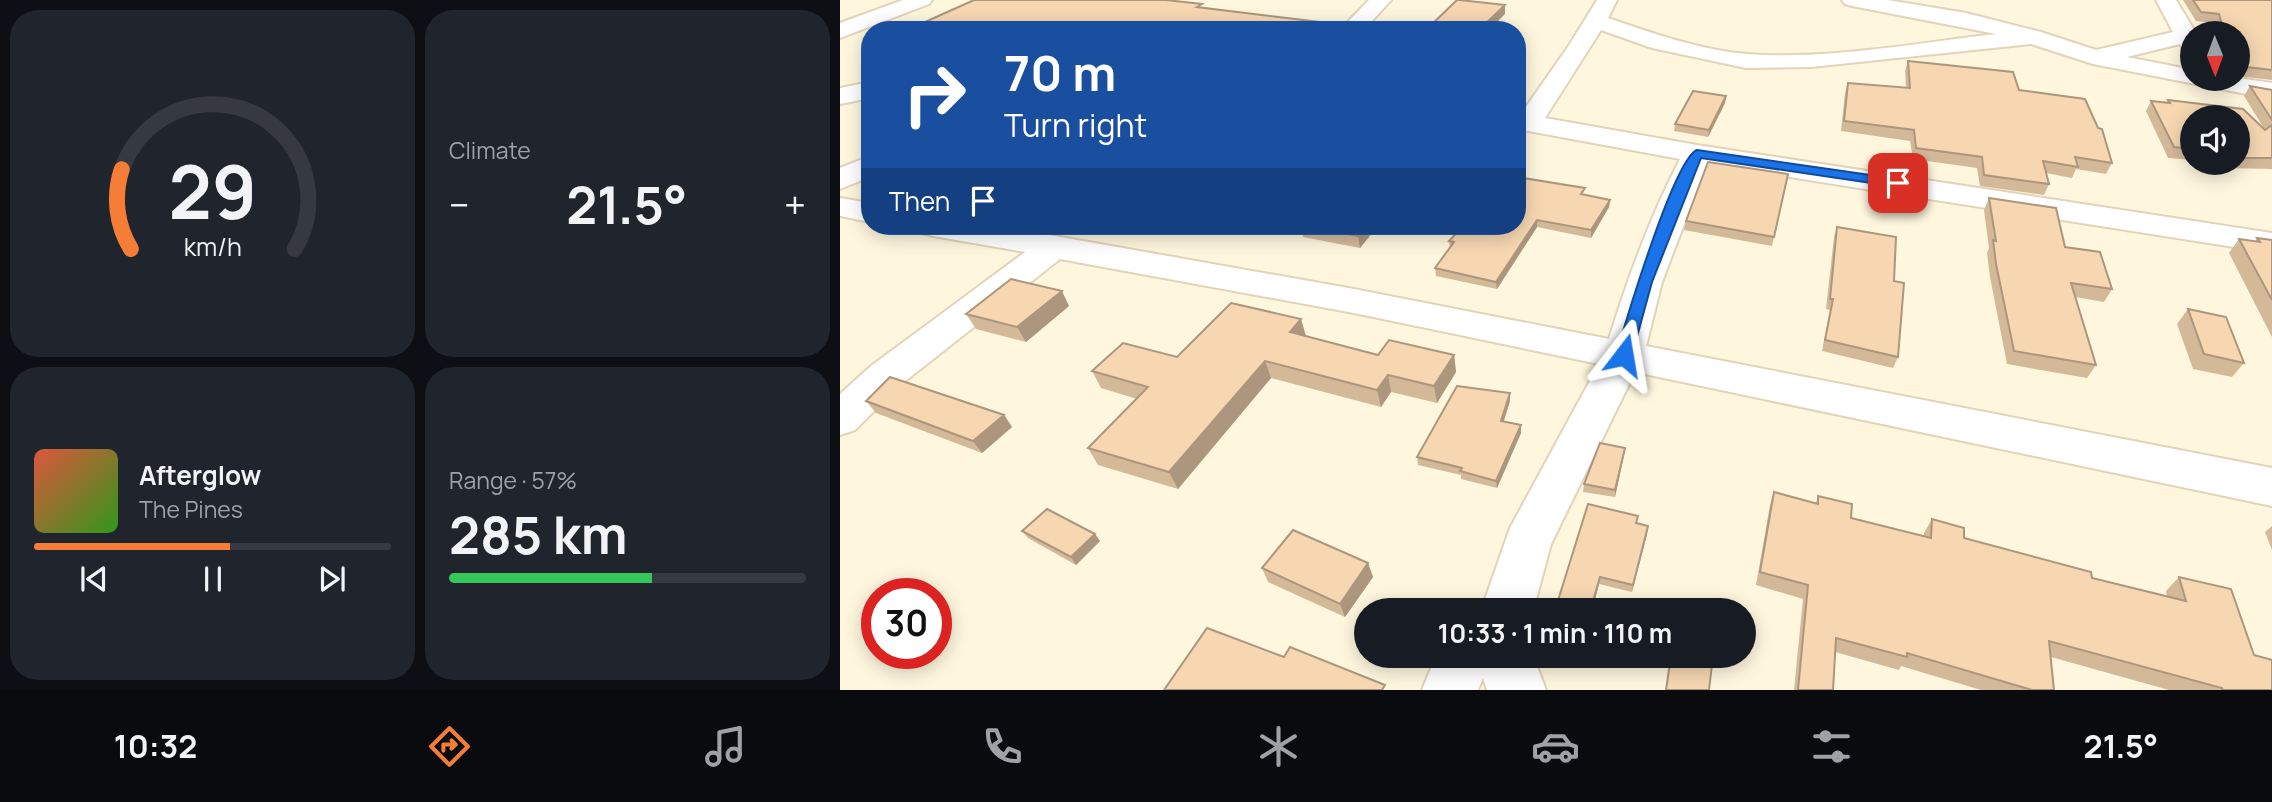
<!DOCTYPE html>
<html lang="en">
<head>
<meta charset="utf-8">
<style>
	:root { --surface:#171b24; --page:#20242c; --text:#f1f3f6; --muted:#9ea1a6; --line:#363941; --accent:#f57d35 }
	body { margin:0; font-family:Manrope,sans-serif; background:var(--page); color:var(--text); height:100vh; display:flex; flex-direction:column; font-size:26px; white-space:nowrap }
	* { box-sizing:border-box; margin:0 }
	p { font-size:23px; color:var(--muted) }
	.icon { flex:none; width:38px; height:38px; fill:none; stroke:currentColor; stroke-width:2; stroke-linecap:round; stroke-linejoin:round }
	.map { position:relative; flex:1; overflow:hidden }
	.drawer { display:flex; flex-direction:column; gap:10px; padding:10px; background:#0d0f14; width:840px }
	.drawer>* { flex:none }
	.top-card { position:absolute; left:21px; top:21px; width:665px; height:214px; border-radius:28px; box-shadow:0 4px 18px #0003; background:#1a4fa0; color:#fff; overflow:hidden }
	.needle { width:46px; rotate:179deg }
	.tools { position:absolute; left:1340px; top:21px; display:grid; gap:14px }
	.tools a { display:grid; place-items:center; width:70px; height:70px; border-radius:50%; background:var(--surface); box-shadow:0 4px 18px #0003; font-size:35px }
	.speed { position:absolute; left:21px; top:578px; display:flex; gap:14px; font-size:35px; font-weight:700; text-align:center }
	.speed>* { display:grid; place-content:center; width:91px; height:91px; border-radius:50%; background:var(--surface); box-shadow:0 4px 18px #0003; line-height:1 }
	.speed .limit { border:10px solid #d22; background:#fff; color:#111 }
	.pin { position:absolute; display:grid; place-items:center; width:60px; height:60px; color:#fff; margin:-30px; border-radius:14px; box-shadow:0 4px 10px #0006 }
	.me { position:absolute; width:77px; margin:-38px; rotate:14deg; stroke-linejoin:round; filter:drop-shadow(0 0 5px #0008) }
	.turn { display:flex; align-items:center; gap:24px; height:147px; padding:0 28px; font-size:32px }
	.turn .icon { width:91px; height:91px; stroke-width:2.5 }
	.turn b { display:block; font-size:49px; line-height:60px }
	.then { display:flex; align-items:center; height:66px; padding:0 28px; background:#0003; gap:14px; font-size:26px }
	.big { font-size:52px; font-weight:700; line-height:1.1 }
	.drawer .card { flex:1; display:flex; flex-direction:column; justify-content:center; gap:10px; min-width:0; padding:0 24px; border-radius:28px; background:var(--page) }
	.drawer .dial { align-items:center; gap:0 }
	.dial svg { height:182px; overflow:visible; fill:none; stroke:var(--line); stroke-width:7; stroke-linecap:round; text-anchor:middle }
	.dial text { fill:var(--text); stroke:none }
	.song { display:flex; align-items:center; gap:21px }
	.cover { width:84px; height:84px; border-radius:10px; background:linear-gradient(135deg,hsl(10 70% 55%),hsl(110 70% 35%)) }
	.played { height:7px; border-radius:4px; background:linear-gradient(90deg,var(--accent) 55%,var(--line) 55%) }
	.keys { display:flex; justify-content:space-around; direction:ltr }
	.heat { display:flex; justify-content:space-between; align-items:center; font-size:38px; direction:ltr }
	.charge { height:10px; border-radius:5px; background:linear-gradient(90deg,#34c759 57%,var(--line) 0) }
	.drawer .tiles { flex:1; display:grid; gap:10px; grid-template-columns:repeat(2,1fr) }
	.trip { position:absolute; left:514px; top:598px; width:402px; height:70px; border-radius:35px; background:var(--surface); box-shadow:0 4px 18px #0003; font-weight:700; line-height:70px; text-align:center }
	.menu { display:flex; height:112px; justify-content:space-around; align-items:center; background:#090b0e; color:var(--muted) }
	.menu .icon { width:49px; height:49px }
	.menu .current { color:var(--accent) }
	.menu b { font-size:32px; color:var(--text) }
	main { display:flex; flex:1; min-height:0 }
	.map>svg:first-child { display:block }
</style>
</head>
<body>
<main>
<section class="drawer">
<div class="tiles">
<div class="card dial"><svg viewBox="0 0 100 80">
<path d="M14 69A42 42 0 1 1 86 69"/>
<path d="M14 69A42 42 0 0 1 10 34" stroke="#f57d35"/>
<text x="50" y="56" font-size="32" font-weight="700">29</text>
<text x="50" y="72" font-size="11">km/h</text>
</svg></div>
<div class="card"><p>Climate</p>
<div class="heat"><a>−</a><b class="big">21.5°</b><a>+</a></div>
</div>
<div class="card">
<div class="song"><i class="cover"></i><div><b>Afterglow</b><p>The Pines</p></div></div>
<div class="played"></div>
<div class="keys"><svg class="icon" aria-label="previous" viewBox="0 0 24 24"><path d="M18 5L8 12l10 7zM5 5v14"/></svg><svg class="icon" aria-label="pause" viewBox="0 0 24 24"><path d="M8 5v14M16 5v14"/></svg><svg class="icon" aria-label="next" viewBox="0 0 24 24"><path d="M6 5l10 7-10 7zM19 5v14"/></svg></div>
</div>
<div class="card"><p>Range · 57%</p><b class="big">285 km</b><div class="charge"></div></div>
</div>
</section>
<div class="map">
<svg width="1432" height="690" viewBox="0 0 1432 690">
	<rect width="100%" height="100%" fill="#fef6dd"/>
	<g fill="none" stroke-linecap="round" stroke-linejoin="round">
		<defs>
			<g id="minor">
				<path d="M63,0H92L89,4L0,38V23Z"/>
				<path d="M529,0H551L524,30H500Z"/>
				<path d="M757,0H777L768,18C812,33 860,50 907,54C986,60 1077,43 1156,34L1012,6L1005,4L1002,0H1048L1126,13L1201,32L1256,50L1333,32L1316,0H1336L1356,33H1353V54L1345,52L1340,44L1287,57L1353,70V79L1398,78L1432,83V99L1253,64L1191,44L971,67L906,68L812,48L761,30L705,118L857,145L1432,233V253L867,164L822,282L806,346L1432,468V506L795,372L711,544L693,611H641L670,528L759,364L514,313L220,259L59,386L15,430L0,435V394L31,366L185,252L93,236L82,233L77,226H147L215,236L514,289L769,339C788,277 810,217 840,159L677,129V113L681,114L728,47Z"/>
				<path d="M30,82V98L0,104V88Z"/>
				<path d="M30,156V177L0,189V168Z"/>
				<path d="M0,198L30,203V222L0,216Z"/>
				<path d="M596,656H693L706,690H647L643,678L638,690H582Z"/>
			</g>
		</defs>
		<use href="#minor" stroke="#e3d3b9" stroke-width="4"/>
		<use href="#minor" fill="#fff" fill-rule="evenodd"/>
	</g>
	<g fill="#d4b999">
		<path d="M1343,0H1432V80L1398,76V33H1376L1374,23L1356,21Z"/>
		<path d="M363,8L488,23L489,29L488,30H93L92,28H89L85,22Z"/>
		<path d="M1068,61L1179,90L1272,163L1266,174L1236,169L1232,178L1206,173L1209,184L1204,195L1140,186L1137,168L1073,159L1070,141L1001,131L1005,93L1008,83L1066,88L1065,71Z"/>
		<path d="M1410,86L1432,90V169L1384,168L1387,164L1376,163H1398V117H1353V160L1328,158L1306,111L1311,101L1326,103L1328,100L1403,109L1425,130L1404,96Z"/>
		<path d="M886,96L885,103L868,137L834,131L835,124Z"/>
		<path d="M948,174L932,246L844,230L846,221Z"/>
		<path d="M745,195L770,200L769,207L751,238L697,227L657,289L596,276L595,268L610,248L609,241Z"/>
		<path d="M1149,198L1225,247L1272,289L1264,302L1235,297L1256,365L1247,378L1167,364L1150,277L1147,253L1149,248L1144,210Z"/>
		<path d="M460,226H546L539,234L532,233L520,248L463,237Z"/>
		<path d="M997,227L1054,281L1058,357L1053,368L982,351L990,310L986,309L994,237Z"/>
		<path d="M1417,238L1432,240V337L1389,253L1399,239L1415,242Z"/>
		<path d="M229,306L186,342L136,329L126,314Z"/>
		<path d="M1348,309L1404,363L1392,377L1353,369L1337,324Z"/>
		<path d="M466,336L538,355H614L616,372L597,403L551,392L541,407L431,378L338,489L258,465L248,448L297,399L261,388L252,371Z"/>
		<path d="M670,393V401L664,421L681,433L657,488L621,479V475L578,465L577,457Z"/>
		<path d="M26,401L164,415L172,427L142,453L36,413Z"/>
		<path d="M785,448L784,455L775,497L743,492L744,484Z"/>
		<path d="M934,492L976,503L978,496L1011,518L1084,536V533L1092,519L1124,538L1252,578L1327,597L1326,591L1339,577L1414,655L1432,690H1329L1211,657L1214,690H1141L1061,666L1059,670L995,652L993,690H954L963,599L916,585L930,505Z"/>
		<path d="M797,523L807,534L792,592L759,584L752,611H716V607Z"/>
		<path d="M1432,526V550L1425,532Z"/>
		<path d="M182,531L255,534L260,541L236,565L188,538Z"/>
		<path d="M528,563L533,577L505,617L428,582L422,568Z"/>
	</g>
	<g fill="#ac967d">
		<path d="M665,5V14L649,30H639Z"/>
		<path d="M488,23L489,29L488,30H478Z"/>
		<path d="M886,96L885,103L868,137L869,130Z"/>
		<path d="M770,200L769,207L751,238V230Z"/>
		<path d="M697,220V227L657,289L656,282Z"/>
		<path d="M527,226H531L532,233L520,248L518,236Z"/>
		<path d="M537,226H546L539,234Z"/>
		<path d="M222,291L229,306L186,342L177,327Z"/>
		<path d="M461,319L466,336L450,332Z"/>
		<path d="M614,355L616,372L597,403L594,386Z"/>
		<path d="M425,361L431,378L338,489L329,472Z"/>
		<path d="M548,375L551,392L541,407L537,390Z"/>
		<path d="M670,393V401L661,429V421Z"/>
		<path d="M164,415L172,427L142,453L133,441Z"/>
		<path d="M681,425V433L657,488L656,481Z"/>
		<path d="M785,448L784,455L775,497V490Z"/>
		<path d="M808,526L807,534L792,592L793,585Z"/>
		<path d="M255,534L260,541L236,565L231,557Z"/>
		<path d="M528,563L533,577L505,617L500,604Z"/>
		<path d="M760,577L759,584L752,611H750Z"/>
	</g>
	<g fill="#f6d7b2" stroke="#ac967d" stroke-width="2">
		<path d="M134,0H326L362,4L357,7L488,23L478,30H120L91,26L97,23L85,22Z"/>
		<path d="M617,0H620L665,5L639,30H586Z"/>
		<path d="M1353,0H1432V70L1398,66V33H1384L1379,14L1361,12Z"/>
		<path d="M1068,61L1173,72L1179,90L1245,99L1258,128L1262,129L1272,163L1235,157L1238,167L1203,161L1209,184L1144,175L1142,157L1076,148L1074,130L1004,121L1008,83L1070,88Z"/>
		<path d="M1410,86L1432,90V120Z"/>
		<path d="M853,91L886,96L869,130L835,124Z"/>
		<path d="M1328,100L1403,109L1425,130L1432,125V158H1398V117H1353V149L1334,147L1311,101L1330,103Z"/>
		<path d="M868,162L948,174L934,237L846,221Z"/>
		<path d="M677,177L745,188L741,194L770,200L751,230L697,220L656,282L595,268L614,242L609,241L623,226H677Z"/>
		<path d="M1149,198L1216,208L1225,247L1260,252L1272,289L1231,283L1256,365L1174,351L1156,264L1153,240L1156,241Z"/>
		<path d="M460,226H527L518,236Z"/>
		<path d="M997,227L1056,237L1054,281L1064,283L1058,357L985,340L993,299H990Z"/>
		<path d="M1417,238L1432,240V300L1399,239L1420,242Z"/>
		<path d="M171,279L222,291L177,327L126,314Z"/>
		<path d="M391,303L461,319L450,332L538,355L549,340L614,355L594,386L548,375L537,390L425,361L329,472L248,448L308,387L252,371L283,343L337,357Z"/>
		<path d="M1348,309L1386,317L1404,363L1364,354Z"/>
		<path d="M50,377L164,415L133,441L26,401Z"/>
		<path d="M617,386L670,393L661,421L681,425L656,481L620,471L622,468L577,457Z"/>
		<path d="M760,443L785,448L775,490L744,484Z"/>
		<path d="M934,492L978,504V496L1012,504L1011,518L1091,538L1092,519L1124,528V538L1251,572L1252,578L1346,601L1339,577L1391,589L1414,655L1432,660V690H1383L1382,688L1209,641L1214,690H1192L1067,653V657L996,638L993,690H958L968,585L920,572Z"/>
		<path d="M748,504L798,516L796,523L808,526L793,585L760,577L750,611H729L716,607Z"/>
		<path d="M207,509L255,534L231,557L182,531Z"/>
		<path d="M453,530L528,563L500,604L422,568Z"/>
		<path d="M367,628L444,657L450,647L545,685L542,690H324Z"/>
		<path d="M831,656H873L869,690H826Z"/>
	</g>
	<path fill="#1a73e8" stroke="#114b97" stroke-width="2" d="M857,150L1058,179L1064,183L1058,187L861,158L812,282L792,355L790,359H778L776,355C785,324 834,159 857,150Z"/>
</svg>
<div class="tools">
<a><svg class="needle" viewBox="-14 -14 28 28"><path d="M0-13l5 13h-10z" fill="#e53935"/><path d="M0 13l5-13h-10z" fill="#9ea1a6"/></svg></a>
<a><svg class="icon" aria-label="sound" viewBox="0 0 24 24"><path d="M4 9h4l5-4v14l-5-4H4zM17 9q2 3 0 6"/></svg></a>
</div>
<div class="speed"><div class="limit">30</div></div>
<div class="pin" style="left:1058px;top:183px;background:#d93025"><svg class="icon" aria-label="arrive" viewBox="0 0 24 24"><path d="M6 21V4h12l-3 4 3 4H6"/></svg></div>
<svg class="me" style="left:784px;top:355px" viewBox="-20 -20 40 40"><path d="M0-17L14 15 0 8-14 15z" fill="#1a73e8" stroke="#fff" stroke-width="4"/></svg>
<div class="trip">10:33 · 1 min · 110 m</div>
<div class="top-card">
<div class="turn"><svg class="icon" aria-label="right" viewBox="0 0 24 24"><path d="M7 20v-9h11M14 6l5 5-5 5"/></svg><div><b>70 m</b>Turn right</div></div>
<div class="then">Then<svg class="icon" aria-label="arrive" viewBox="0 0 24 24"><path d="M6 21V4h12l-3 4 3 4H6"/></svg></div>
</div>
</div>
</main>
<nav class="menu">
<b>10:32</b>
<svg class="icon current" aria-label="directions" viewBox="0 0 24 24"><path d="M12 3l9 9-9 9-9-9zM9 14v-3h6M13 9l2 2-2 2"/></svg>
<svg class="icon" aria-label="music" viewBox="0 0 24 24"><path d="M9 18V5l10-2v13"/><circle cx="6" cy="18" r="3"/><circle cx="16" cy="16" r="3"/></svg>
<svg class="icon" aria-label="phone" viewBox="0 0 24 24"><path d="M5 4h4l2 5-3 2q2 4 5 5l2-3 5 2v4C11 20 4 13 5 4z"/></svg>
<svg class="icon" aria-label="climate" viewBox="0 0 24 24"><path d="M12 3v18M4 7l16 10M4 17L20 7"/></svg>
<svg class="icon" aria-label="car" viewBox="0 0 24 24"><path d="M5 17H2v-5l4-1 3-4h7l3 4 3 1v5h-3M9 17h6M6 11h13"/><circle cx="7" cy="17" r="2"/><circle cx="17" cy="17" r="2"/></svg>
<svg class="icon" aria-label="filters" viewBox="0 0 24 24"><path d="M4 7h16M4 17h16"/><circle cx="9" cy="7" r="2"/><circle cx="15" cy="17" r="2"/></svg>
<b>21.5°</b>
</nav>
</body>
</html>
